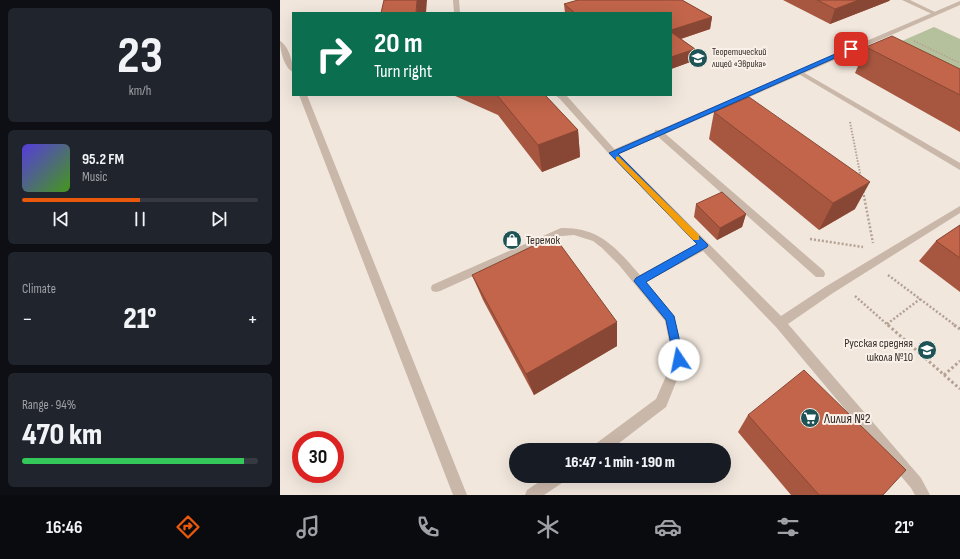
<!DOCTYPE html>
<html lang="en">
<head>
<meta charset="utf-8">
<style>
	:root { --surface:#171b24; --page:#20242c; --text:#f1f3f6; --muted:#9ea1a6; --line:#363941; --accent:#ea580c }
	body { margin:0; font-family:"Sofia Sans Condensed",sans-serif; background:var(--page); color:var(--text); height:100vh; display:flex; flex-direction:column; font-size:15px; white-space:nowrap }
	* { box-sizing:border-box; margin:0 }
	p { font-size:13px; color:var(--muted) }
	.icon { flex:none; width:22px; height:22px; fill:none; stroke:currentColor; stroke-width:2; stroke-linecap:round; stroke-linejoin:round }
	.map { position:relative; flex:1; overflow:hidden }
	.side { display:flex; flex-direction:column; gap:8px; padding:8px; background:#0d0f14; width:280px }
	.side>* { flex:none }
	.guide { position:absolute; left:12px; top:12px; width:380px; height:84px; border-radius:0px; box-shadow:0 4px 16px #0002; background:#0b6e4f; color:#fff; overflow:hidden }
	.speed { position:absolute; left:12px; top:431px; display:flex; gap:8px; font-size:20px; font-weight:700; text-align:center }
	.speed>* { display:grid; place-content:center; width:52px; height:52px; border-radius:50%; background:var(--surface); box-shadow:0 4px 16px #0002; line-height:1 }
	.speed .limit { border:6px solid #d22; background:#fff; color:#111 }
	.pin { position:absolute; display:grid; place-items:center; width:34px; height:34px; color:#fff; margin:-17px; border-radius:8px; box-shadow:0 2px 6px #0006 }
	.me { position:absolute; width:44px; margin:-22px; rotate:349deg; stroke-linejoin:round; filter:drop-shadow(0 0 3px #0008) }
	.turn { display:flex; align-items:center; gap:14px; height:84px; padding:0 16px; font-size:18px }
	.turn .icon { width:52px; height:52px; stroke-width:2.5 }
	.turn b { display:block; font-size:28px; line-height:34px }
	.big { font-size:30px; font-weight:800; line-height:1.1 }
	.side .card { flex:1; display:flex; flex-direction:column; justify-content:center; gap:6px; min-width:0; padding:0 14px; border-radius:6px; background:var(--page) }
	.side .dial { align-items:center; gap:0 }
	.dial b { font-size:52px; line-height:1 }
	.song { display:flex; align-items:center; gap:12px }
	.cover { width:48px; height:48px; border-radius:6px; background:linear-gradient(135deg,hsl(250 70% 55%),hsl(100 70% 35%)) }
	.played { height:4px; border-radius:2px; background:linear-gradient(90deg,var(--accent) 50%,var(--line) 50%) }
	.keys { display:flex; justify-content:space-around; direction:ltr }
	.heat { display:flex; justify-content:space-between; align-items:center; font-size:22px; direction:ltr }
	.charge { height:6px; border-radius:3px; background:linear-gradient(90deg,#34c759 94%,var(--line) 0) }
	.trip { position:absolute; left:229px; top:443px; width:222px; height:40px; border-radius:20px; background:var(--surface); box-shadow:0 4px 16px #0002; font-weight:800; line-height:40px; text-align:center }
	.tab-bar { display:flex; height:64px; justify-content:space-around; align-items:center; background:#090b0e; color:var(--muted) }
	.tab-bar .icon { width:28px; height:28px }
	.tab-bar .active { color:var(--accent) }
	.tab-bar b { font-size:18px; color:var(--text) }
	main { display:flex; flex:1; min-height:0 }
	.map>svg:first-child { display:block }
</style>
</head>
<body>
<main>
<section class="side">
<div class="card dial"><b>23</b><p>km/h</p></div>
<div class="card">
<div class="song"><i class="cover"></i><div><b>95.2 FM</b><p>Music</p></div></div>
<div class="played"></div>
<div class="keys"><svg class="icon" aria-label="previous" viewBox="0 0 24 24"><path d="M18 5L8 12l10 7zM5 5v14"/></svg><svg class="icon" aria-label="pause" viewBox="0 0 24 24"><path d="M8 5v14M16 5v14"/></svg><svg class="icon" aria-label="next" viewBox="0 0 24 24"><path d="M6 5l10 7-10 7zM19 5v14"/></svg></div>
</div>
<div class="card"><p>Climate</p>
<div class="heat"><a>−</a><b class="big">21°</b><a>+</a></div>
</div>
<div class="card"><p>Range · 94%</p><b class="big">470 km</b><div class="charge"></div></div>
</section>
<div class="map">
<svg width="680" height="495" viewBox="0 0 680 495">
	<rect width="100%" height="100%" fill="#f1e7dd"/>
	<path fill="#b5c09d" d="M654,27L680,39V101L590,55Z"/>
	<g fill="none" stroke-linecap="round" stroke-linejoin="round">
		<path stroke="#b5a193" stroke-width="1.5" stroke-dasharray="1.5 1.5" stroke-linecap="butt" d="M634,41L680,63"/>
		<path stroke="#b5a193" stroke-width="2" stroke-dasharray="1.5 1.5" stroke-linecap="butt" d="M570,122L581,178"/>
		<g stroke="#b5a193" stroke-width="2.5" stroke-dasharray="2 2" stroke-linecap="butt">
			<path d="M583,191L593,243"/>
			<path d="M530,239L583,247"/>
			<path d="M608,275L676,326"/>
			<path d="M575,296L609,326"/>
			<path d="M607,324L640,299"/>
		</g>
		<g stroke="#b5a193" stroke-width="3" stroke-dasharray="2.5 2.5" stroke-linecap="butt">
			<path d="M608,325L680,389"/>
			<path d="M674,325L680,329"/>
			<path d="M664,375L680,361"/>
		</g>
		<g fill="#c9b7a9" fill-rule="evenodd">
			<path d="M173,0H179L180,13H174Z"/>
			<path d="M622,0H630L657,13L652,14Z"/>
			<path d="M517,71H521L680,163V170L517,73Z"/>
			<path d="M275,95H286L336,151V155H330L280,99Z"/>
			<path d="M375,130H381L544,271L545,274L544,277H536L375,134Z"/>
		</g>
		<g fill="#c9b7a9" fill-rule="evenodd">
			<path d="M680,1V5L339,154L501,316L545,287L680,206V213L553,293L508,324L641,478L650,495H635L631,488L496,327L423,251L366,282L394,316L405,360L386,407L330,450H312L314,445L376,399L393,360L385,321L339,265L322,248L313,241L294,235L282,236L160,291L156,292L152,291L151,288L152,285L281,228C320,227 336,248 360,275L417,244L330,155V151Z"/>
			<path d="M0,41C9,46 13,63 13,72C4,68 0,50 0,41Z"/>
			<path d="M19,95H27L187,495H173Z"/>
			<path d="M268,476H287L285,481L264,495H245L247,490Z"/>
		</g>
	</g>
	<g fill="#a75740">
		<path d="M298,0H402L432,17L430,29L401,39L415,49L413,61L391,69V13H285L284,4Z"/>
		<path d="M503,0H610L609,1L550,24Z"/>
		<path d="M586,47L680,69V132L575,73Z"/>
		<path d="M173,95H265L298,130L300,157L262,172L218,115Z"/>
		<path d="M434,112L575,209L539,230L429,139Z"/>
		<path d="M416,204L466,214L462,227L437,240L414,217Z"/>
		<path d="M680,225V292L639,261L656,241Z"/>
		<path d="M192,275L337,322V346L254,395L203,300Z"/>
		<path d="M468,415L603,495H511L458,432Z"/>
	</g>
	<g fill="#884734">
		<path d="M137,0H147L146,13H136Z"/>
		<path d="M579,0H610L609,1L550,24L555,9Z"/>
		<path d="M432,17L430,29L391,42V30Z"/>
		<path d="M415,49L413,61L391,69V57Z"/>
		<path d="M298,130L300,157L262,172L258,145Z"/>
		<path d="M590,182L575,209L539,230L553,203Z"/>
		<path d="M466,214L462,227L437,240L440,228Z"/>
		<path d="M337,322V346L254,395L246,374Z"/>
	</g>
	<g fill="#c2654a" stroke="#884734">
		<path d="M104,0H137L136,13H101Z"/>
		<path d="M298,0H402L432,17L391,30V13H294H295L284,4Z"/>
		<path d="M537,0H579L555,9Z"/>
		<path d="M391,32L415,49L391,57Z"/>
		<path d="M612,36L680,69V95L586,47Z"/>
		<path d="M217,95H265L298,130L258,145Z"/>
		<path d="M469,97L590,182L553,203L434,112Z"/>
		<path d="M442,192L466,214L440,228L416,204Z"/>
		<path d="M680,225V258L656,241Z"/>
		<path d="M274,236L337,322L246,374L192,275Z"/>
		<path d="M524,370L626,470L603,495H539L468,415Z"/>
	</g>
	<path fill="#1a73e8" stroke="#114b97" d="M571,47L573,48V50L338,154L428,245L427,247L366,282L394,316L404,360L403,364L399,365L395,364L386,320L354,281L356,278L417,244L329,153Z"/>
	<path fill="#f59e0b" d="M338,156L419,235V240H413L336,160V157Z"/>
	<defs>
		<symbol id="school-disc" viewBox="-11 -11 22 22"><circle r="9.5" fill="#1f5456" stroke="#f9f1e9"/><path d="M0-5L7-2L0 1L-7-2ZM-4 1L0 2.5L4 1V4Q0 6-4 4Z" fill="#fff"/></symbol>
		<symbol id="shop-disc" viewBox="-11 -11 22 22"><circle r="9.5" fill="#1f5456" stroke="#f9f1e9"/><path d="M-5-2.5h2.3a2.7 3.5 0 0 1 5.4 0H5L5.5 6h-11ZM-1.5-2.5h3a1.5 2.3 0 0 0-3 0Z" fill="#fff"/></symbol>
		<symbol id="supermarket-disc" viewBox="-11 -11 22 22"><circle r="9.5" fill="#1f5456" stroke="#f9f1e9"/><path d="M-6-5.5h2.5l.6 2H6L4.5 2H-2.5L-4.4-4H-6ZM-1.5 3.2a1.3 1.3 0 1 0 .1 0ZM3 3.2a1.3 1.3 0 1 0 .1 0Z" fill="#fff"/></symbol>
	</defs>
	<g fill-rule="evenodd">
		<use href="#school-disc" x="407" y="47" width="22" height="22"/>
		<use href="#shop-disc" x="221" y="229" width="22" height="22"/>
		<use href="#school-disc" x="636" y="339" width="22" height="22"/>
		<use href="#supermarket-disc" x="519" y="407" width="22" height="22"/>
	</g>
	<g text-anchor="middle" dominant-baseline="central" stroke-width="4" stroke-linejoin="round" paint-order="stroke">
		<g font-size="10" fill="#362d28" stroke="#f9f1e9" text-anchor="start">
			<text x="432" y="52">Теоретический<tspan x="432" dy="12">лицей «Эврика»</tspan></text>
		</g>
		<g font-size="12" fill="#362d28" stroke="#f9f1e9" text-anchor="start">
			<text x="246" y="240">Теремок</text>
			<text x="633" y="343" text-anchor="end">Русская средняя<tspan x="633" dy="14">школа №10</tspan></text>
		</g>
		<g font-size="14" fill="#362d28" stroke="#f9f1e9" text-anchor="start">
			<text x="544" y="418">Лилия №2</text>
		</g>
	</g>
</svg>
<div class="speed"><div class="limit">30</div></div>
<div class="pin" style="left:571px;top:49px;background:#d93025"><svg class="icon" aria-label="arrive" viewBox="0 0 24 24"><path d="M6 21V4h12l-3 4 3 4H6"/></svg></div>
<svg class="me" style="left:399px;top:360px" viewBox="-20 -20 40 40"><circle r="19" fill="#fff"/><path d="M0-13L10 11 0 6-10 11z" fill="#1a73e8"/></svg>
<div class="trip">16:47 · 1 min · 190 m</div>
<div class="guide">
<div class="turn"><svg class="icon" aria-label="right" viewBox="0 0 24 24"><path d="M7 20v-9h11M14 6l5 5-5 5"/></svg><div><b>20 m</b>Turn right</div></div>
</div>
</div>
</main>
<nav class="tab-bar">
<b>16:46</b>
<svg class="icon active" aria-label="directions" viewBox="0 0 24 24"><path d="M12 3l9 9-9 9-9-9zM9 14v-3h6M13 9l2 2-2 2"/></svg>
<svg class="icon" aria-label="music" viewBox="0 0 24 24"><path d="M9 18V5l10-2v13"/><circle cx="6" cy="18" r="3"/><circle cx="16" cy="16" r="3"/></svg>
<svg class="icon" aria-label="phone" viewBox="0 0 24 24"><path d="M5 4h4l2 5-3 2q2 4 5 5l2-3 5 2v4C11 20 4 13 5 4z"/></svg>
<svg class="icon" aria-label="climate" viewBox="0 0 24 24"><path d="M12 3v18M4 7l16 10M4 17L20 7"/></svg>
<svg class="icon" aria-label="car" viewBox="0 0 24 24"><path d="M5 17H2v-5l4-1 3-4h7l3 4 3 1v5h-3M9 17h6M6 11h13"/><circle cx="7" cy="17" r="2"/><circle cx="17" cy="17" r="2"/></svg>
<svg class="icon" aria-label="filters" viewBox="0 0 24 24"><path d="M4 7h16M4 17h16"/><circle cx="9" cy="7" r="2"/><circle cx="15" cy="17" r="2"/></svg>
<b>21°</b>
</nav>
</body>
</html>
